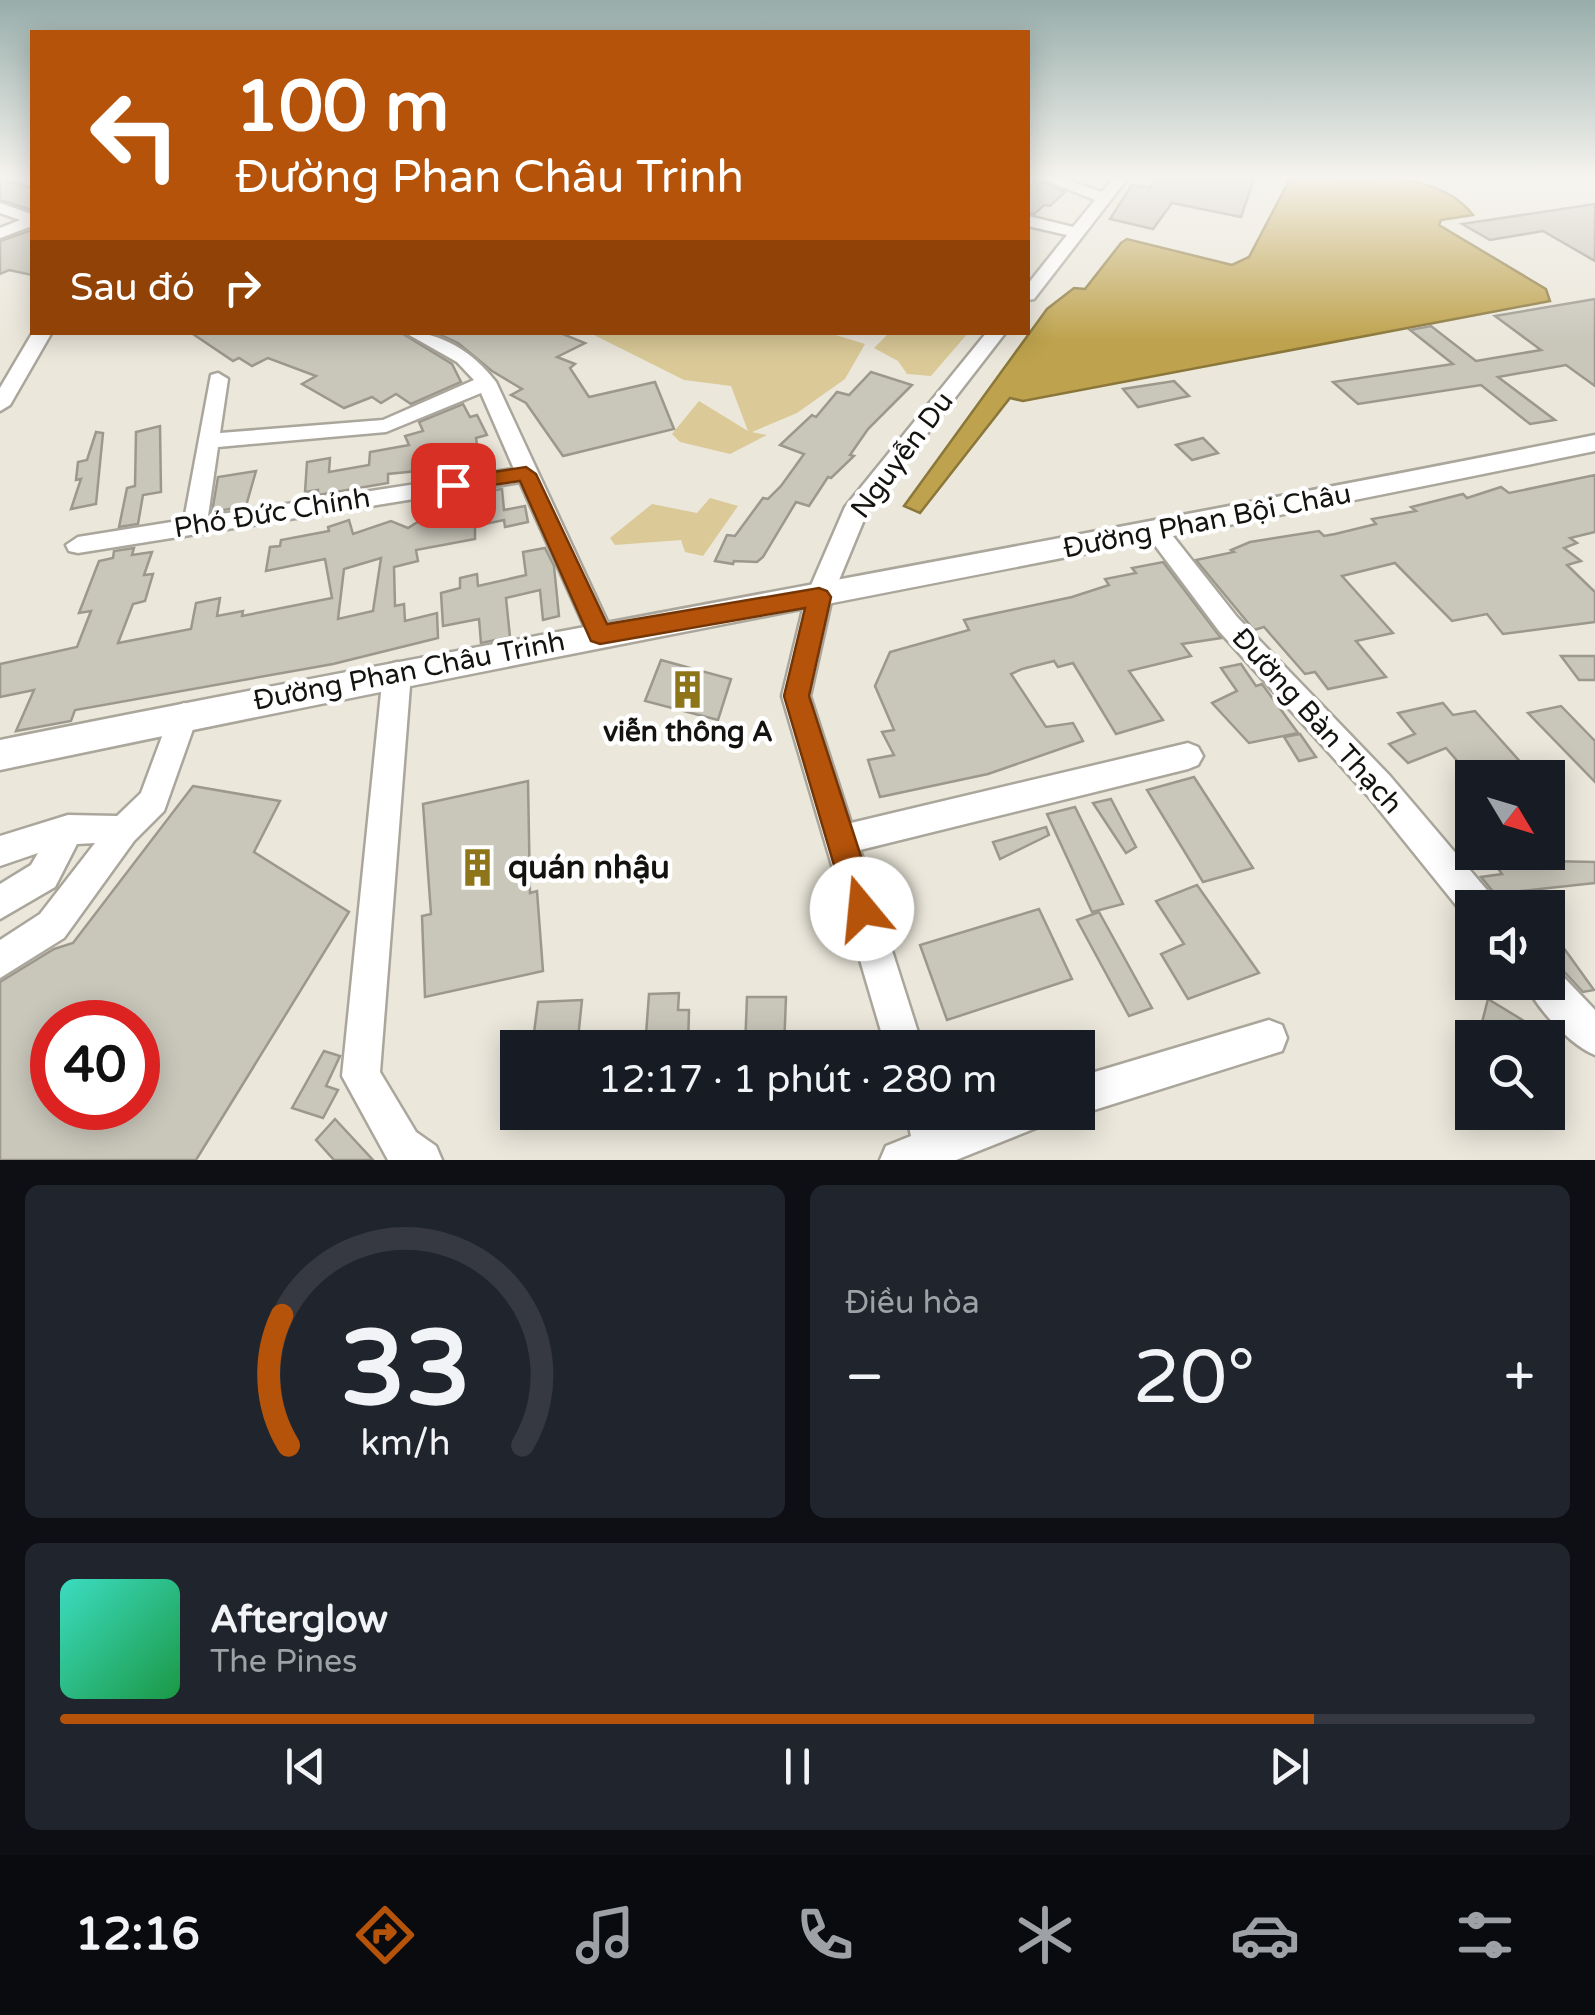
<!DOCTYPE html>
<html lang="vi">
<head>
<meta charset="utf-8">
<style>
	:root { --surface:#171b24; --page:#20242c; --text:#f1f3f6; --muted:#9ea1a6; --line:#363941; --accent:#b45309 }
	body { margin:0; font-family:"Varela Round",sans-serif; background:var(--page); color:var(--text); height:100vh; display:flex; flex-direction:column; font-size:38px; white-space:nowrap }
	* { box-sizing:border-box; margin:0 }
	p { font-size:32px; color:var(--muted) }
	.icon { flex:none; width:55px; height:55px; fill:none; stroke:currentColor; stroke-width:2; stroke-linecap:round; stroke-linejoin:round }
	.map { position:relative; height:1160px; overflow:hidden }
	.side { display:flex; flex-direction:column; gap:25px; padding:25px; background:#0d0f14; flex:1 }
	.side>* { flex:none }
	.banner { position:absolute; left:30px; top:30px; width:1000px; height:305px; border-radius:0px; box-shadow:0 5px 25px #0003; background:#b45309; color:#fff; overflow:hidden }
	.needle { width:65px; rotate:128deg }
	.controls { position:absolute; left:1455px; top:760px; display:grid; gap:20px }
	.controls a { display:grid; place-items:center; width:110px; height:110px; border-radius:0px; background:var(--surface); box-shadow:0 5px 25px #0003; font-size:50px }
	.speed { position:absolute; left:30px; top:1000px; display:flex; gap:20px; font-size:50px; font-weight:700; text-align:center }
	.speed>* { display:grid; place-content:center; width:130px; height:130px; border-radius:50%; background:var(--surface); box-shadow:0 5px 25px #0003; line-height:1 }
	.speed .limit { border:15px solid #d22; background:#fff; color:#111 }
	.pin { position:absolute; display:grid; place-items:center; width:85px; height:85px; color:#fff; margin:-42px; border-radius:20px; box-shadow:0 5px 15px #0006 }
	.me { position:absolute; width:110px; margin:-55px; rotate:343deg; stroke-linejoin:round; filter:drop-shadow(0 0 8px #0008) }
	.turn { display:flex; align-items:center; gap:35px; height:210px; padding:0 40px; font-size:45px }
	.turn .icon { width:130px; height:130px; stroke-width:2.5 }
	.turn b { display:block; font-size:70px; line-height:85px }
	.then { display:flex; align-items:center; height:95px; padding:0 40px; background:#0003; gap:20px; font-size:38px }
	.big { font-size:75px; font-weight:600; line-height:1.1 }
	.side .card { flex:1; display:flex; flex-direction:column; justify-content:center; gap:15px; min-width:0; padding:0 35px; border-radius:15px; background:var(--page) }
	.side .dial { align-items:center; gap:0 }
	.dial svg { height:260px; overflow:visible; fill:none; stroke:var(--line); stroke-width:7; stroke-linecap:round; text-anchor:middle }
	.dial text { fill:var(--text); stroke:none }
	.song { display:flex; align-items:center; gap:30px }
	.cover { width:120px; height:120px; border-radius:15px; background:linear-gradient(135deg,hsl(170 70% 55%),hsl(140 70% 35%)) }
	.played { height:10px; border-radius:5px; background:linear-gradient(90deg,var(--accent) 85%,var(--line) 85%) }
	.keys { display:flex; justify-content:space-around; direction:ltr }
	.heat { display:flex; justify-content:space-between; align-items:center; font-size:55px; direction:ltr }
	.side .tiles { flex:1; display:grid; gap:25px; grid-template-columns:1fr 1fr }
	.card:last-child { grid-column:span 2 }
	.trip { position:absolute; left:500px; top:1030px; width:595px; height:100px; border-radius:0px; background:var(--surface); box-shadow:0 5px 25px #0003; font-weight:600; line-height:100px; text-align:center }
	.menu { display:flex; height:160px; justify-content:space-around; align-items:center; background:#090b0e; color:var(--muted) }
	.menu .icon { width:70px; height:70px }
	.menu .active { color:var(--accent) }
	.menu b { font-size:45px; color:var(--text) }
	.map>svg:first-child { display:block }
</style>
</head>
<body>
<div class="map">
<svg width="1595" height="1160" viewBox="0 0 1595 1160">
	<rect width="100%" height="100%" fill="#ebe7db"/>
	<g fill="#dbca98">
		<path d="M829,333L865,344L845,379L797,413L752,432L767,435L730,454L680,442L672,434L699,401L748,431L731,386L684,380L590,333Z"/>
		<path d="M889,333V332L968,333L931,376L907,374L898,361L874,348Z"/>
		<path d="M710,498L738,506L703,556L685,552L681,540L615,545L610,538L652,504L697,513Z"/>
	</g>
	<path fill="#bea24d" stroke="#8b773a" stroke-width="2.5" d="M1290,179C1346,179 1435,165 1473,215L1441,220L1439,225L1546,289L1550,301L1023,401L1010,398L920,513L904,506L1047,309L1074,288L1085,289L1121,243L1127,239L1232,265L1249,257Z"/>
	<g fill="#c9c6ba" stroke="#9c988d" stroke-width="2.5" fill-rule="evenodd">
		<path d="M0,179L32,188V210L0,200Z"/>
		<path d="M1156,179H1254L1241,217L1172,203L1153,229L1110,219L1132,185L1150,188Z"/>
		<path d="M1028,180L1044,183L1065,192L1050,206L1044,205L1034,214L1028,213Z"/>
		<path d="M1595,204V261L1543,231L1490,240L1462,224Z"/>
		<path d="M32,230V275L9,270L0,274V241Z"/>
		<path d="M1595,299V386L1566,365L1498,377L1555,420L1530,424L1481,385L1358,404L1333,382L1453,364L1410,330L1431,326L1476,361L1541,350L1495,316Z"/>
		<path d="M190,332H400L452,364L461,382L411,404L396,394L381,403L372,397L344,408L302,384L316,376L268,358L252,366L239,358L233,361Z"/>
		<path d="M434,332H558L585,343L557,357L575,364L570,368L589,397L655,382L674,429L563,456L526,403L511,395L522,389L492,371L458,343Z"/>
		<path d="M871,372L912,385L868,429L850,455L854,456L831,478L828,477L809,506L796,502L763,557L757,562L734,561L733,564L715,561L727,535L735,536L763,498L768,499L781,486L804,454L780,445L812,415L816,417L837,392L849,395Z"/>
		<path d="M1174,381L1189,396L1138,407L1123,389Z"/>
		<path d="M463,404L470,417L477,415L487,435L476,438L479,458L473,459L476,471L440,477L438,469L388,474V483L318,495V490L305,492L307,462L330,458L329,472L369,465L370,452L409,445L405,436L423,431L419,422Z"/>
		<path d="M160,426L161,492L143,495L138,524L119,527L127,488L135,486L136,432Z"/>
		<path d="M96,432L103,433L96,504L71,509L81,479L76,480L78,462L87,460Z"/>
		<path d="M1203,438L1218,453L1192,460L1176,445Z"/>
		<path d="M256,471L246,506L212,512L218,477Z"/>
		<path d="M1595,475V532L1570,538L1577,543L1564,548L1581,561L1567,565L1595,592V622L1503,634L1487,614L1452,621L1395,563L1342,576L1393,633L1356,641L1386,677L1328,689L1315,672L1305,674L1264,627L1254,630L1196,560L1234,552L1231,550L1250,542L1319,531L1324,536L1335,534L1376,524L1372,519L1416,511L1411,507L1463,494L1467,498L1501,487L1509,493Z"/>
		<path d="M502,489L504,510L525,506L528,522L505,527L504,520L475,526V539L416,550L418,561L394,567L395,606L404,604L405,621L437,613L438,638L333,664L75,710L71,721L16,731L34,690L0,697V664L77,647L91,611L79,613L99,561L113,558L114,551L134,548L132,555L152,552L144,575L153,574L145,601L133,604L118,643L191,629L196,603L220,598L217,616L243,611L242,616L332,598L325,559L266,571L270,547L280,546L281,540L329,531L328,527L349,520L353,534L391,521L408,528L446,504L445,498ZM381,558L373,611L338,619L344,569Z"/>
		<path d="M545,548L554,566L559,616L543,620L540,590L506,598L510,637L481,643L479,619L443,626L441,593L460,588V578L477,574L478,586L526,575L523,552Z"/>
		<path d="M1163,562L1221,638L1182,644L1191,656L1129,671L1163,720L1116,734L1073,663L1058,667L1054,661L1022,669L1011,674L1046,727L1073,723L1083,741L988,774L880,797L868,760L894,755L882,732L894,730L875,686L890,652L969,630L964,620L1072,597L1109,585L1105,579L1136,573L1132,568Z"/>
		<path d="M1561,656H1595V680H1579Z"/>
		<path d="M661,660L731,679L718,720L645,701Z"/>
		<path d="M1241,664L1256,686L1262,684L1298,733L1249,743L1212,703L1237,691L1221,668Z"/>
		<path d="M1443,703L1453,715L1475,711L1524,766L1492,773L1495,778H1472L1446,748L1408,763L1389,744L1415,734L1398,713Z"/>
		<path d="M1561,706L1595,741V782L1528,713Z"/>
		<path d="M1300,734L1316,757L1299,761L1284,737Z"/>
		<path d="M1194,777L1253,868L1203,882L1147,790Z"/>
		<path d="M528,781L530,893L537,891L543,971L425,997L422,916L431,914L423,804Z"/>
		<path d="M193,786L280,801L254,852L349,912L196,1160H0V982L54,949L73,943ZM52,1022H138V1108H52Z"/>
		<path d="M1111,799L1136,847L1126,853L1093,803Z"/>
		<path d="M1075,807L1123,904L1092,912L1047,814Z"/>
		<path d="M1046,827L1049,835L1000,859L993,842Z"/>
		<path d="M1486,852H1542L1548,861L1595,862V883L1495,894L1481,877L1502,874Z"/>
		<path d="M1197,885L1259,973L1188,999L1161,954L1184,944L1156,901Z"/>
		<path d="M1039,909L1072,979L947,1020L920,945Z"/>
		<path d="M1099,912L1152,1008L1129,1016L1077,920Z"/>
		<path d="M1563,947L1594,990L1583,992L1559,966L1548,963V950Z"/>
		<path d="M679,993L678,1010H689L688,1048H645L649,994Z"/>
		<path d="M747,997H786L784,1048H745Z"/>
		<path d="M1488,999L1516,1016L1551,1038H1478Z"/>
		<path d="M582,1000L577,1048H532L538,1002Z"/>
		<path d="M324,1051L340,1056L326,1086L338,1090L323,1118L292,1108Z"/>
		<path d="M335,1119L373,1160H334L316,1140Z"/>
	</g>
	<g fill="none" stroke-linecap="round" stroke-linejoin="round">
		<defs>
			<g id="minor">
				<path d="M1043,179H1063L1102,192L1113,179H1127L1034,299L1028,300V284L1067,235L1028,226V216L1073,227L1095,200Z"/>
				<path d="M0,203L32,214V226L0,238V228L20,220L0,213Z"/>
				<path d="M33,332H52L10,405L0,411V388Z"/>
				<path d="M404,332C442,332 473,352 496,382L613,634L609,641H591L520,482L78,553L69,551L66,545L78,537L184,520L211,375L218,373L228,379L220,433L383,420L474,380L457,362ZM481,393L514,469L208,516L218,447L386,432Z"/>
				<path d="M987,332H1006L868,510L832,597L810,696L851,823L1188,743L1198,747L1203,756L1198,765L1188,769L860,850L923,1048H886L782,696L806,597L845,507Z"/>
				<path d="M1157,524L1165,526L1237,617L1390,776L1492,896L1497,908H1472V921L1468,920L1368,796L1219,631L1145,532Z"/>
				<path d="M397,662L407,665L411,673L380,1072L416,1132L436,1146L442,1160H388L342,1076L383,673L387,665Z"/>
				<path d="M184,703L194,707L198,715L164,811L134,841L64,938L0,978V940L40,914L95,843L77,844L55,887L0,919V884L31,865L38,853L0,866V836L68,815L117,816L141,793L170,715L174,707Z"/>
				<path d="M1548,966L1556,969L1595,1010V1055C1570,1045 1536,1008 1525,982H1548Z"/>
				<path d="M1269,1020L1282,1025L1287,1038L1282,1051L1078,1115L1071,1112H1078V1077Z"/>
				<path d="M906,1112H945L947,1122L974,1112H1046L1041,1126L956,1160H880L886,1146L911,1136Z"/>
			</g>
			<path id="major" d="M1595,435V451C1064,561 531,658 0,770V740C531,633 1064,541 1595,435Z"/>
		</defs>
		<use href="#minor" stroke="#aaa69b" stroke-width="5"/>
		<use href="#major" stroke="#aaa69b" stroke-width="5"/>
		<use href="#minor" fill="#fff" fill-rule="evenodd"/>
		<use href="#major" fill="#fff" fill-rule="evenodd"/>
	</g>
	<linearGradient id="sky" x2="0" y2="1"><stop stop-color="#97adaa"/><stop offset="0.52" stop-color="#f6f4ef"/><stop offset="1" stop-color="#f6f4ef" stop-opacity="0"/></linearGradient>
	<rect width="1595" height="341" fill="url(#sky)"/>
	<path fill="#b45309" stroke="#753606" stroke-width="2.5" d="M526,467L536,474L607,624L819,588L827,591L831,597L809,696L878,909L873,920L862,924L851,920L847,909L784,696L805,608L600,644L591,641L520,481L453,491L443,485L453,478Z"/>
	<defs>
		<symbol id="building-bare" viewBox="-9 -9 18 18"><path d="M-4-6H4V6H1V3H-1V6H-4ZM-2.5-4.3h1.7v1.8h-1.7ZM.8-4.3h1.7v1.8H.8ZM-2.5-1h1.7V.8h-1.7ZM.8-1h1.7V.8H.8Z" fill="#8f751a" stroke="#fff" stroke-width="2.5" paint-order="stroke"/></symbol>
	</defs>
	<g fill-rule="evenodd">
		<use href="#building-bare" x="660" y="662" width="55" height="55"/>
		<use href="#building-bare" x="450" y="840" width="55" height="55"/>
	</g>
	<g text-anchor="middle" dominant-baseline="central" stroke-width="9" stroke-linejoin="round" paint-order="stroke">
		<g font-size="28" fill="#14130f" stroke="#fff">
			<text transform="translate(902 455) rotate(-53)">Nguyễn Du</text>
			<text transform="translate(272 513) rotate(-9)">Phó Đức Chính</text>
			<text transform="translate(1207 521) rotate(-11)">Đường Phan Bội Châu</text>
			<text transform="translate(409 671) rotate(-11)">Đường Phan Châu Trinh</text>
			<text transform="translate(1317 721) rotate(48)">Đường Bàn Thạch</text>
		</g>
		<g font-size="28" font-weight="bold" fill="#14130f" stroke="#fff">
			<text x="688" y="732">viễn thông A</text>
		</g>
		<g font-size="32" font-weight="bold" fill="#14130f" stroke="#fff" text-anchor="start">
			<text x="508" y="868">quán nhậu</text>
		</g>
	</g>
</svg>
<div class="controls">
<a><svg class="needle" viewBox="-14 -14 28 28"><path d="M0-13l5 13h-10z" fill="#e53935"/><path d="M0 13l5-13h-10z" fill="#9ea1a6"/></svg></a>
<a><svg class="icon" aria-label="sound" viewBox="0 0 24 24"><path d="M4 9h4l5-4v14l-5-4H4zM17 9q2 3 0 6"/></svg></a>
<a><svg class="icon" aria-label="search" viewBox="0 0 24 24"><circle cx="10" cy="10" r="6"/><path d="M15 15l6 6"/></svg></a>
</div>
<div class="speed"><div class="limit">40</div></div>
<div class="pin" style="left:453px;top:485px;background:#d93025"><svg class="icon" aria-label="arrive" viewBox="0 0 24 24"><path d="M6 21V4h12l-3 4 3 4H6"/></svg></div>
<svg class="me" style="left:862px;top:909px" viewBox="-20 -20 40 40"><circle r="19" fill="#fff"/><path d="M0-13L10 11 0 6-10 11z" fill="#b45309"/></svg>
<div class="trip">12:17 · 1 phút · 280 m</div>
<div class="banner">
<div class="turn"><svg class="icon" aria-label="left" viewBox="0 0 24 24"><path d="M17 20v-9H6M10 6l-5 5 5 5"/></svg><div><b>100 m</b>Đường Phan Châu Trinh</div></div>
<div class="then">Sau đó<svg class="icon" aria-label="right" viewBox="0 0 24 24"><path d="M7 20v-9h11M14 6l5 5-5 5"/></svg></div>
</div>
</div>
<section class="side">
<div class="tiles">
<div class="card dial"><svg viewBox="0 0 100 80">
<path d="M14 69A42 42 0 1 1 86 69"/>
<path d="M14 69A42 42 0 0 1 12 29" stroke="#b45309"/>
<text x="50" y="56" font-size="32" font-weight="700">33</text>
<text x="50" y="72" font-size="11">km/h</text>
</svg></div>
<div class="card"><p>Điều hòa</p>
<div class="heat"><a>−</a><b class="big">20°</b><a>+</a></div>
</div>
<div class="card">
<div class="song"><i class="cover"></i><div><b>Afterglow</b><p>The Pines</p></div></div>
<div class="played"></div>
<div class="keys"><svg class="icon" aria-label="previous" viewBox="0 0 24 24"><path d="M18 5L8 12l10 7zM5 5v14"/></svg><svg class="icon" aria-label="pause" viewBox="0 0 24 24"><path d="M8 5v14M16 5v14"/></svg><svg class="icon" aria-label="next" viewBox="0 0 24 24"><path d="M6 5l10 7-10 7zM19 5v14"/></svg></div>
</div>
</div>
</section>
<nav class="menu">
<b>12:16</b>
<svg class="icon active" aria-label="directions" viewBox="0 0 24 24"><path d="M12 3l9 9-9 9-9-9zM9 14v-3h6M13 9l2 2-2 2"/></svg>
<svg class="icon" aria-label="music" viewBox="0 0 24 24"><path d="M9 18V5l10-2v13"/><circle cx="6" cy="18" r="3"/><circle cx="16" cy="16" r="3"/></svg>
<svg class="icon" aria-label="phone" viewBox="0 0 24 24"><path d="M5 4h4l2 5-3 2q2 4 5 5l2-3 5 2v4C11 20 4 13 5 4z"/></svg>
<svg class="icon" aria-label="climate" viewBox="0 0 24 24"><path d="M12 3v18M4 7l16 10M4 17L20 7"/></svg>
<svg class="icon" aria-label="car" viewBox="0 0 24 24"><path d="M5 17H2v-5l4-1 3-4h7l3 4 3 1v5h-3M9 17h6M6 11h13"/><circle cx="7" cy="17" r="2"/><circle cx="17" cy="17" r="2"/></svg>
<svg class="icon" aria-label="filters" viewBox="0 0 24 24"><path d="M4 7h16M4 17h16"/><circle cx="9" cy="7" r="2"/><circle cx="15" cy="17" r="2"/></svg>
</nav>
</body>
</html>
